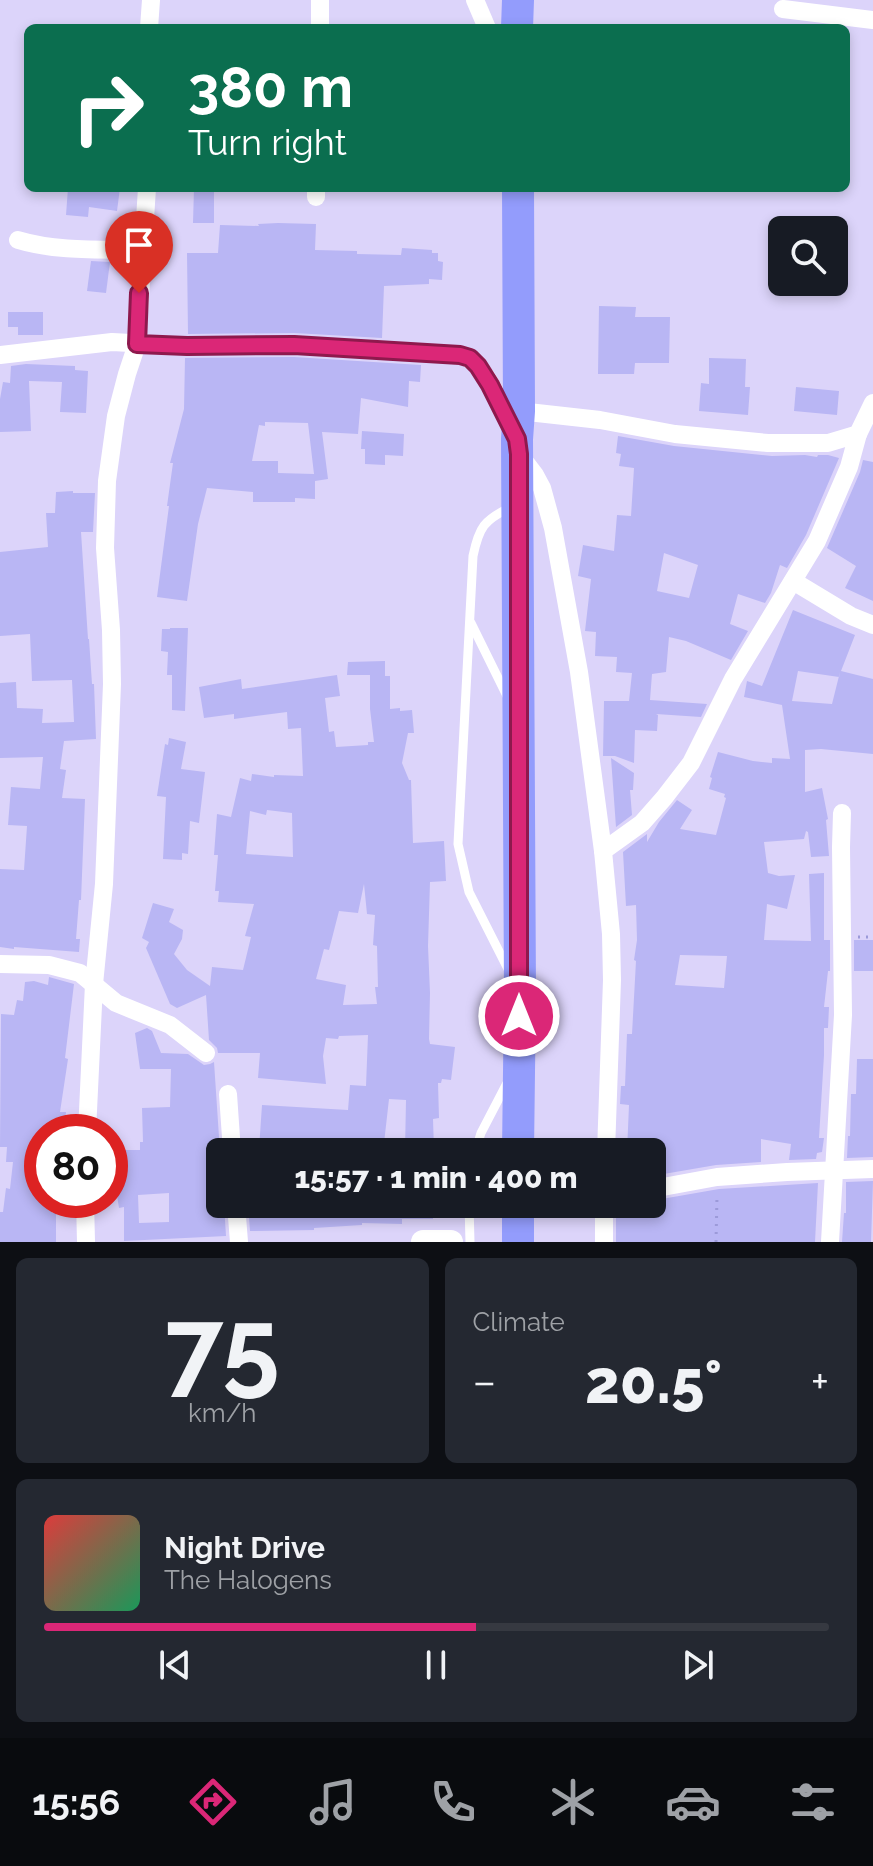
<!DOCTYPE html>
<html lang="en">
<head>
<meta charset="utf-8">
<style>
	:root { --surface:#171b24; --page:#242831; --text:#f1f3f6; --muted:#9ea1a6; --line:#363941; --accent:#db2777 }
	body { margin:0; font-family:Raleway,sans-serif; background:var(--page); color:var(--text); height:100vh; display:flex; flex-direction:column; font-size:30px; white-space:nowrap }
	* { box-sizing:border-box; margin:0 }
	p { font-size:26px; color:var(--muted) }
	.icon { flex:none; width:44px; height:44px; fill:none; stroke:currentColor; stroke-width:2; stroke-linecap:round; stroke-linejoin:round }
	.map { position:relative; height:1242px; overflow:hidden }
	.side { display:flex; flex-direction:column; gap:16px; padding:16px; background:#0d0f14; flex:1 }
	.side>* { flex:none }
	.banner { position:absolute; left:24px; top:24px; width:826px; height:168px; border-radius:12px; box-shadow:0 4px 12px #0003; background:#0b6e4f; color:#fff; overflow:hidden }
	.tools { position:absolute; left:768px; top:216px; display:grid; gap:16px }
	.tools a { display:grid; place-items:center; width:80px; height:80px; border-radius:12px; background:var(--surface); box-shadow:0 4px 12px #0003; font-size:40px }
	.speed { position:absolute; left:24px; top:1114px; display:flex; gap:16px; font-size:40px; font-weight:700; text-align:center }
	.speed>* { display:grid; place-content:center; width:104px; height:104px; border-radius:50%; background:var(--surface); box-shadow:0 4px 12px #0003; line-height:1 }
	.speed .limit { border:12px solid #d22; background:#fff; color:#111 }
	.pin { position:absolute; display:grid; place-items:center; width:68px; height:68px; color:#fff; margin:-82px -34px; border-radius:50% 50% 50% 0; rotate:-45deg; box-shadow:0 0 8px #0007 }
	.pin .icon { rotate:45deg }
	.me { position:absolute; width:88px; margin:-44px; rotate:0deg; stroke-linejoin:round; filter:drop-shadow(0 0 6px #0008) }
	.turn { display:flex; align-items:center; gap:28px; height:168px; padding:0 32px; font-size:36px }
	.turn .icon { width:104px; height:104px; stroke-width:2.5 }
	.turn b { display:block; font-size:56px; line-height:68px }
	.big { font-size:60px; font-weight:800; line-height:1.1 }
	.side .card { flex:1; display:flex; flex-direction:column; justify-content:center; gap:12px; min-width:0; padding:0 28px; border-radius:12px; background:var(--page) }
	.side .dial { align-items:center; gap:0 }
	.dial b { font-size:104px; line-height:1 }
	.song { display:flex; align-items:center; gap:24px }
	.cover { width:96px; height:96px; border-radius:12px; background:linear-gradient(135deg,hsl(0 70% 55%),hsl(150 70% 35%)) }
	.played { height:8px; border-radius:4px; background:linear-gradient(90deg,var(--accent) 55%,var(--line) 55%) }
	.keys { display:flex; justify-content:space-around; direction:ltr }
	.heat { display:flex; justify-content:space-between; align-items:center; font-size:44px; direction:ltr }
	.side .tiles { flex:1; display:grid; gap:16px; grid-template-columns:1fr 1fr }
	.card:last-child { grid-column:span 2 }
	.trip { position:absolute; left:206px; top:1138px; width:460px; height:80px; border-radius:12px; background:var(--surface); box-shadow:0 4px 12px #0003; font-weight:800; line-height:80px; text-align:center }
	.dock { display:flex; height:128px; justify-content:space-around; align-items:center; background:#090b0e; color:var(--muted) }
	.dock .icon { width:56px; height:56px }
	.dock .active { color:var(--accent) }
	.dock b { font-size:36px; color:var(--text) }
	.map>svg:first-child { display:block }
</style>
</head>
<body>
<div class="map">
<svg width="873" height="1242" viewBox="0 0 873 1242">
	<rect width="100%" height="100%" fill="#e8e0fd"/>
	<path fill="#dcd4fa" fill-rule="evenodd" d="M0,0H873V1242H0ZM28,28H846V188H28ZM782,230H834V282H782ZM42,1132H110V1200H42ZM220,1152H652V1204H220Z"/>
	<g fill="#b9b6f4" fill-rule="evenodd">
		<path d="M68,188H120L117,211L89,207L88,217L66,215Z"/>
		<path d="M194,188H214V223H193Z"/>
		<path d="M278,223L316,224L315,250L357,251V254L401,255L402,248L432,250V253H438V261L443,262L442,280L429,279V284L384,286L382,338L294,333L188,334L187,253H218L220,225L259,226L258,224Z"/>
		<path d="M91,261L110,262L106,293L87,291Z"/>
		<path d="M599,306L636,307L635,317H670L669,363H635L634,374H598Z"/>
		<path d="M8,312H43V335H18V327H8Z"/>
		<path d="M294,357L421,365L420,382L409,381L408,407L361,398L358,434L322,432L328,479L315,481V499L295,498V502H253V492L207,488L198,524L187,601L157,597L169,506H167L173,463H170L184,409L185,358ZM265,422L308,423L314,474L278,473V461H252L259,425L265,426Z"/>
		<path d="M709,358L746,359L745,387H750L748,415L699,411L701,383L709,384Z"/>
		<path d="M26,364L75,366V370L88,371L86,413L60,412L62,382L29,381L31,431L0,432V399L3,382L10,383L11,366Z"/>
		<path d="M796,387L839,391L837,415L794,411Z"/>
		<path d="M362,431L404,434L403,456L385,455V465L365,464V449H361Z"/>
		<path d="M618,436L674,446L772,456L805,455L817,457L818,455H828L839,458L806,535L787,568L780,565L771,593L765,603L738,594L730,624L748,631L731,660L686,641L669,637L666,672L652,674L650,700L707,704L701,717L656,714L658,715L657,731L635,730L634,763L615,756H603L604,701H629L632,673L616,672L617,657L595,656L596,632L585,631L591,579L578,576L583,545L614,551L617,515L631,516L634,468L619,466L621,454L616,453ZM664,553L698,565L689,598L657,591Z"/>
		<path d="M863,460L873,462V601L845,588L856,566L827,548L860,472Z"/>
		<path d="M73,491V493H95L93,532H81L88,639H89L92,684H94L96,739L64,741L60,769L66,770L62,798L85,799L81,900H79L76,939H80L79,952L14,947V949L0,947V869L24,870L27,826L8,825L11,787L40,789L43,757L0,758V683L16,682L17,708L43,709L42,723L74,722L72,680L32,681L30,634L0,636V552L48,547L46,513H55L56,492Z"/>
		<path d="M793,610L855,635L841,671L873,679V754L821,749L805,750V792L822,788L828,819L826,820L829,856L811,857L808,832L806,831L804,839L764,842L768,873L779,876L795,875L787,909L767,904L764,940L811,941L809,874L824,873V940H830V971H828L824,1007H829L828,1028H824V1055L819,1138H824L822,1152L817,1153L816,1159L789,1160L791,1144L761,1139V1162L716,1165L652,1176V1152H627L629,1105L620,1104L621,1086H625L627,1034H632L636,961L634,960L637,940L636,905L626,906L623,852L647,834V842L659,822L677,800L692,810L680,829L716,835L726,798L724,797L725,794L709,789L712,778L710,777L718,752L753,761L772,763V758L790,759L782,705L744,697L747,681L762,686ZM798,671L839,677L840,672L832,704L792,701ZM680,955L727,956L724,988L675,985Z"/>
		<path d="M170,628H188L185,711L172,710V675H167L168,652L161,651L162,629H170Z"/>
		<path d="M385,661V676H390V709L400,708V711L412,710L414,733H408L402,763L409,780H411L413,843L444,841L446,881L430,882L428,946L430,993L429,1039L430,1044L455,1047L451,1080L442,1079L441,1083H438L439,1118L433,1119L434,1150L405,1151L406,1100L389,1099L383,1152H264V1149H259L262,1105L348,1110L350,1085L366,1086L368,1035L339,1036L338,1039L326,1038L323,1056L326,1084L258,1078L260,1053H218L217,1048L209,1040L206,995L177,1008L170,1004L146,948L149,942L142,938L153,903L174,909L169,922L183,930L182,939L174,954L187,970L210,986L212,967L243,970L251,937L245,936L254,904L218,902L219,891H215L218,855H214L217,814L231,817L240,778L251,781L252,774L274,777V775L303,776L301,728L288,729L287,712L234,719V714L204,718L199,687L241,679L242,689L337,675L340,696L325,698L329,732L334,731L336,747L368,745V742H374L370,709V675H347L348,662ZM267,810L292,813L293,857L246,854L250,811L266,815ZM364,884L367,914L375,915L373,945L377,946L378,987H375L377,1004L343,1005L346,985L316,979L324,949L329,950L339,911L358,913Z"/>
		<path d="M169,738L186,742L181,769L205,772L199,823L190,821L188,854L182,853V860L163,859L166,797L157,796L165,744L168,745Z"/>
		<path d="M611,758L634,773L633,790H630L632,815L616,827Z"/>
		<rect x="854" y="940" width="19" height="31"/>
		<path d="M49,977L74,984L65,1058L68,1059L60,1112H66L64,1132H42V1200H52V1213H56V1242H0V1212H3L6,1188L10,1189L13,1162H6L7,1147H0L1,1014L14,1015L17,1000L23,1001L25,982L34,981L48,985Z"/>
		<path d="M147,1028L152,1031L161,1053L188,1054L204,1065L210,1064L214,1062L220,1152V1204H224L226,1236L124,1241V1207L119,1208L115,1183H112V1150H140V1142H143L142,1108L170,1107L171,1069H140L135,1033ZM169,1193V1222L139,1223L138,1195Z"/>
		<path d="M857,1059H873V1157L847,1158L848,1136H850L851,1094H856Z"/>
		<path d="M873,1181L871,1242H842L844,1213H846V1182Z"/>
		<path d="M818,1183L815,1242H616V1204H656V1200L719,1189Z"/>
		<path d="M248,1204H377L376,1206L427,1204L433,1205V1219H402V1224L362,1223V1225L314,1228V1230L250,1231Z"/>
	</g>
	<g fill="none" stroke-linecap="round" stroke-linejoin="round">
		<g stroke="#9c9ad9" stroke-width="3" stroke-dasharray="2 6" stroke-linecap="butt">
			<path d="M858,937H873"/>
			<path d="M716,1242L717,1196"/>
		</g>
		<g stroke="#fff" stroke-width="9">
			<path d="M471,623L507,696"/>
			<path d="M509,971L469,892L458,844L473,556C479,527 484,520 511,507"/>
			<path d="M475,1152L481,1133L507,1083"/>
			<path d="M469,1204L470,1242"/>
		</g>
		<g stroke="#fff" stroke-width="18">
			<path d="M475,0L487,28"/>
			<path d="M783,9L873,20"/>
			<path d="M149,28L151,0"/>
			<path d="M320,28V0"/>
			<path d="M316,197V188"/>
			<path d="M18,240C58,252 103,249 144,250"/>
			<path d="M0,355L112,342L187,346L294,345L460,355C486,361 502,408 513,431"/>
			<path d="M519,411L600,420L675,434L768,443H828L858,434L873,403"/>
			<path d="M519,454L535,475L542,488L553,528L579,672L603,851"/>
			<path d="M793,581L851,616L873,625"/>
			<path d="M0,964L49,965L80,973L116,1003L170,1025L206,1053"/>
			<path d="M228,1094L232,1152"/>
			<path d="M87,1132L94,984L104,884L112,684L111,630L105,548L107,481L116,416L127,374L137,344L147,188"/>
			<path d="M606,1152L612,980L611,934L603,851L642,823L664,798L691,763L733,679L817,541L849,467L858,434"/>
			<path d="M652,1189L717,1177L787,1172L873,1169"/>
			<path d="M85,1200L86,1242"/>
			<path d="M236,1204L239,1242"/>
			<path d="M604,1242V1204"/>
			<path d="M830,1242L843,1015L841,847L842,813"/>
		</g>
		<path stroke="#fff" stroke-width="24" d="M423,1242H451"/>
		<g stroke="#939cfc" stroke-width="32">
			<path d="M517,28L518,0"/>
			<path d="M518,188L519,411L517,439L520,992L518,1152"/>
			<path d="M518,1242V1204"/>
		</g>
	</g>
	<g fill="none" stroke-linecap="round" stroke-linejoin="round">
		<defs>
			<path id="route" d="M139,293L137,344L187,346L294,345L460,355L470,358L478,366L490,385L517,439L519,454V1016"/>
		</defs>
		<use href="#route" stroke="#8e194d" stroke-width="20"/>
		<use href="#route" stroke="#db2777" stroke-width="14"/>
	</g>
</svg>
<div class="tools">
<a><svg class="icon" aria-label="search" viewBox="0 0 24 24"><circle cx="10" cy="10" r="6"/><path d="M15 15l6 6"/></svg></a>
</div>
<div class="speed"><div class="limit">80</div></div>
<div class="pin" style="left:139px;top:293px;background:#d93025"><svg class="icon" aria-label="arrive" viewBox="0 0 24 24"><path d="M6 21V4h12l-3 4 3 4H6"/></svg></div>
<svg class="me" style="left:519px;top:1016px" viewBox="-20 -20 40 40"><circle r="17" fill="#db2777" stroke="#fff" stroke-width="3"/><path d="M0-11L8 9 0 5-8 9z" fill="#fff"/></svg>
<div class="trip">15:57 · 1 min · 400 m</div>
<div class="banner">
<div class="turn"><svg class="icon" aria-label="right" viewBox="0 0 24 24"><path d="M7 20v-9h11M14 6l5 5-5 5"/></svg><div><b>380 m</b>Turn right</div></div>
</div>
</div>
<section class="side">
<div class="tiles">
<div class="card dial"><b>75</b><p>km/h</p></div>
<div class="card"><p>Climate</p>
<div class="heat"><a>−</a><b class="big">20.5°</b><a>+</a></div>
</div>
<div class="card">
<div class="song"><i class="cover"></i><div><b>Night Drive</b><p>The Halogens</p></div></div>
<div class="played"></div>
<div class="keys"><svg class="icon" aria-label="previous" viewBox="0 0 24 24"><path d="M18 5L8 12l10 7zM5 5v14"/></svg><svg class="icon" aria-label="pause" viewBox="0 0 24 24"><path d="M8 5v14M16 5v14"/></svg><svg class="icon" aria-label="next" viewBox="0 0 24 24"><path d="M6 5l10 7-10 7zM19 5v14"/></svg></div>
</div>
</div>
</section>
<nav class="dock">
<b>15:56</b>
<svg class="icon active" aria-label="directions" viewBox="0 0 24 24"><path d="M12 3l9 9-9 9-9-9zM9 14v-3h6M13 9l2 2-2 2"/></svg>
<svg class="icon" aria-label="music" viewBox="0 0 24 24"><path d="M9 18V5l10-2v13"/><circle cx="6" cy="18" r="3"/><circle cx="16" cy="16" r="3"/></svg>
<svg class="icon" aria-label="phone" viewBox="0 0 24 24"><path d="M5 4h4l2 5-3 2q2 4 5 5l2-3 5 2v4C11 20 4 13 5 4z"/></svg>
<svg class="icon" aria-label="climate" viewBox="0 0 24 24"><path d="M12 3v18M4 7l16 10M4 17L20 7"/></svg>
<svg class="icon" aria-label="car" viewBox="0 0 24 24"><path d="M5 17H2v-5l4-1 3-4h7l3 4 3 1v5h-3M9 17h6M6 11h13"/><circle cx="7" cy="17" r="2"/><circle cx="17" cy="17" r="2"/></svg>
<svg class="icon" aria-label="filters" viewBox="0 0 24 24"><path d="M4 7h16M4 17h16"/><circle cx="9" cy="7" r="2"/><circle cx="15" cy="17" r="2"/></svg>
</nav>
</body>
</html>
